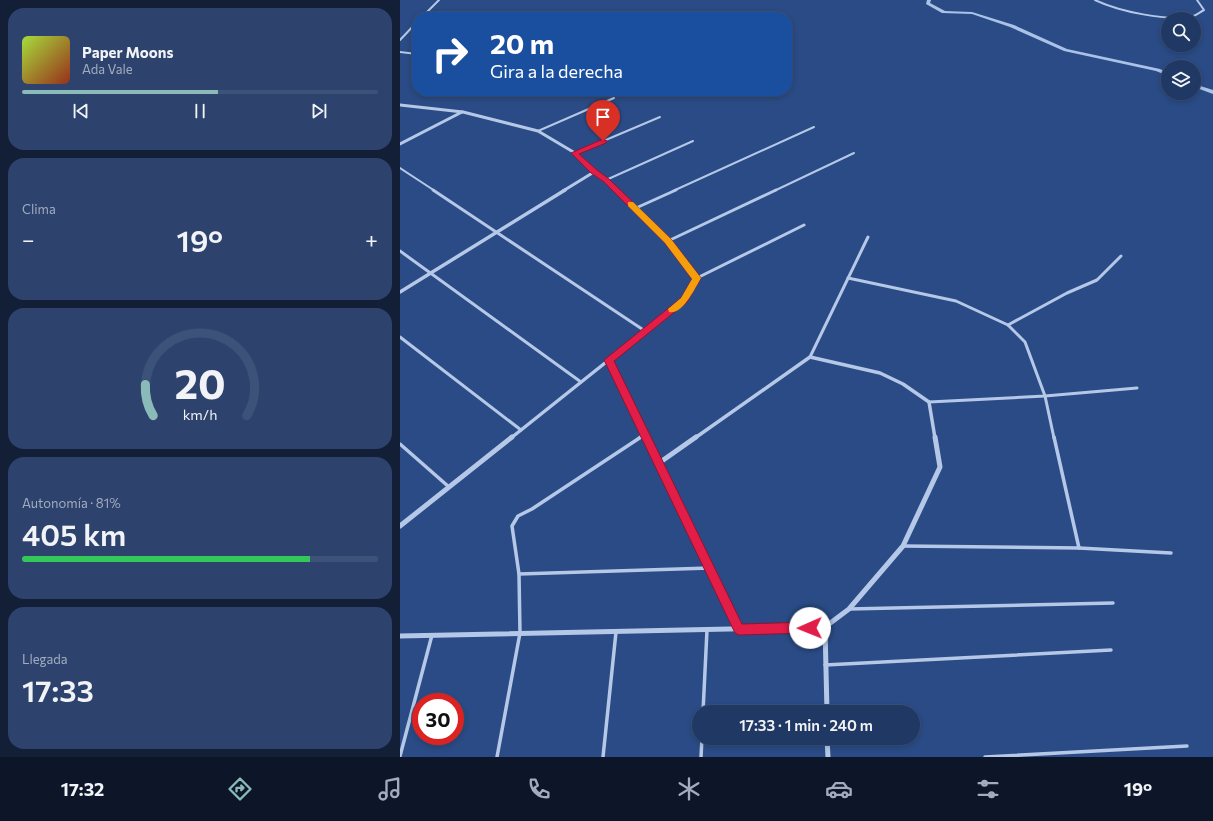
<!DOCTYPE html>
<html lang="es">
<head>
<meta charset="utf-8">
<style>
	:root { --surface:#203864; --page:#2d436d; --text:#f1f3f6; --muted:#a2acbf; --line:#3d5278; --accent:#8bbbb9 }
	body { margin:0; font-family:Commissioner,sans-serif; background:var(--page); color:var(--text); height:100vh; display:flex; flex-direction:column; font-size:15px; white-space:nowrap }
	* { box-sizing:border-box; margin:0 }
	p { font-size:13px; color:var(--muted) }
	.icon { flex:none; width:22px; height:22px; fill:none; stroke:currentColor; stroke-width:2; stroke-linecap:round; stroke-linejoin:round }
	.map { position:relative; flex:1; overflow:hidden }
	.side { display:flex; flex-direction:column; gap:8px; padding:8px; background:#121f37; width:400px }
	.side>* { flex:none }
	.guide { position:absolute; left:12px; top:12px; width:380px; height:84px; border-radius:16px; box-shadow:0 2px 6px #0003,0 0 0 1px var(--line); background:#1a4fa0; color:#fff; overflow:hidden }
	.fabs { position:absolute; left:761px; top:12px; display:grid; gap:8px }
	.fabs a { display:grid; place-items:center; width:40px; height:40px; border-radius:50%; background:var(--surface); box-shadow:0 2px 6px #0003,0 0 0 1px var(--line); font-size:20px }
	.speed { position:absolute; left:12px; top:693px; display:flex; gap:8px; font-size:20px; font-weight:700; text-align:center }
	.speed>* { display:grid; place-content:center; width:52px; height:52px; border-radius:50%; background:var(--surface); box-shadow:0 2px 6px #0003,0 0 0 1px var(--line); line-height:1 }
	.speed .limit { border:6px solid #d22; background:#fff; color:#111 }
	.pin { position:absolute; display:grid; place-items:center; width:34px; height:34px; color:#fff; margin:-41px -17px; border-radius:50% 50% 50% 0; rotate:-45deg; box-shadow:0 0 4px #0007 }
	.pin .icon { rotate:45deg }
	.me { position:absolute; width:44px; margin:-22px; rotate:269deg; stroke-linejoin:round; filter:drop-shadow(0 0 3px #0008) }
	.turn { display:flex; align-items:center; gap:14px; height:84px; padding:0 12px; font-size:18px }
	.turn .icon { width:52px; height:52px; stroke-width:2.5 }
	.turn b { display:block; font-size:28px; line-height:34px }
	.big { font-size:30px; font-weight:600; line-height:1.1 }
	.side .card { flex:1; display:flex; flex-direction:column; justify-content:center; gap:6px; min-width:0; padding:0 14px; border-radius:16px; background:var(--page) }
	.side .dial { align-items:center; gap:0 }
	.dial svg { height:104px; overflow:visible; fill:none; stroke:var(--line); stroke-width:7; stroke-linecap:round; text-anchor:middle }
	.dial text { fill:var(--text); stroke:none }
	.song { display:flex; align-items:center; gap:12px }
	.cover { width:48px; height:48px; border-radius:6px; background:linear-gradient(135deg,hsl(80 70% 55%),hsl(10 70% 35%)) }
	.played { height:4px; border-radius:2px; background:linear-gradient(90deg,var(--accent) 55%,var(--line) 55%) }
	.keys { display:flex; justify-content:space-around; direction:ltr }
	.heat { display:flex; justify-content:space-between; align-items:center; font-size:22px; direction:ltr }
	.charge { height:6px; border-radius:3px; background:linear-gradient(90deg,#34c759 81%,var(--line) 0) }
	.trip { position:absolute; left:292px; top:705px; width:228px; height:40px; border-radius:20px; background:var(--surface); box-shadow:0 2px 6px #0003,0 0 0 1px var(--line); font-weight:600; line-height:40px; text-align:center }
	.menu { display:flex; height:64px; justify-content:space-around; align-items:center; background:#0d1628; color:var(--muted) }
	.menu .icon { width:28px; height:28px }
	.menu .active { color:var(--accent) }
	.menu b { font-size:18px; color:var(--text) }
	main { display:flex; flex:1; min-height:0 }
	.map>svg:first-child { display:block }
</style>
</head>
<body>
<main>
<section class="side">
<div class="card">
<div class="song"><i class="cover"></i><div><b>Paper Moons</b><p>Ada Vale</p></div></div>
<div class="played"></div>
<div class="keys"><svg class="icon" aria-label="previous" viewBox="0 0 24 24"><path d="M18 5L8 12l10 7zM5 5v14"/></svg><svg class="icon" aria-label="pause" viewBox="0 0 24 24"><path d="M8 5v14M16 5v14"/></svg><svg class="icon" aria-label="next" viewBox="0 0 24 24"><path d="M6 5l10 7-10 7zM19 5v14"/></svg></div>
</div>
<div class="card"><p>Clima</p>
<div class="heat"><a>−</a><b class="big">19°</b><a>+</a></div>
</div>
<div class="card dial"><svg viewBox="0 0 100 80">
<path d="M14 69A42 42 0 1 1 86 69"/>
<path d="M14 69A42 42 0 0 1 8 45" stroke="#8bbbb9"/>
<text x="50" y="56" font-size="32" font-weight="700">20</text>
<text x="50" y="72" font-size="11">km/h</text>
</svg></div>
<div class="card"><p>Autonomía · 81%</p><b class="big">405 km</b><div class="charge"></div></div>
<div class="card"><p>Llegada</p><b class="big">17:33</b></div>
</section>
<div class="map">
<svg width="813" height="757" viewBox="0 0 813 757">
	<rect width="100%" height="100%" fill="#2a4b85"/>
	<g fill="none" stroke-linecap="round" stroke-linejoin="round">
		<g fill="#aac2e7" fill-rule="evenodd">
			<path d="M527,0H531L530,3L545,11L572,12L614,25L667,49L760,69L768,73V76L756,71L664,51L610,27L572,14L542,13L526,4Z"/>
			<path d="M794,84L813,90V94L794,87Z"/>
		</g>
		<g stroke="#b5c8e7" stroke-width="2">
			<path d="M695,0C718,11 768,22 793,16C797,15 800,12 804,10L797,0"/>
			<path d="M22,17L39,0"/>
			<path d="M0,40L17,22"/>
			<path d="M0,52L17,54"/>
			<path d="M138,131L214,98"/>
			<path d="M175,153L260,117"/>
			<path d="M0,168L35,191"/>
			<path d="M206,180L293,141"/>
			<path d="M273,191L414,127"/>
			<path d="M374,191L454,153"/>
		</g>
		<g stroke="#b5c8e7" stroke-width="3">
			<path d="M33,190L245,331"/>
			<path d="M236,208L276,190"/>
			<path d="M268,241L376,190"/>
			<path d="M0,251L181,382"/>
			<path d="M297,278L404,225"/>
			<path d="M448,278L556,301L608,325L625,342L645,396L654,438"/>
			<path d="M608,325L667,293L697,280L721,256"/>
			<path d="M0,337L121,430"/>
			<path d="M410,357L468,237"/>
			<path d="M529,402L645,396L737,388"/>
			<path d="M239,438L245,434"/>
		</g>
		<g stroke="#b5c8e7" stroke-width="3.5">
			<path d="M654,437L679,548"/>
			<path d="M0,444L49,487"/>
			<path d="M503,546L679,548L771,553"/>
			<path d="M119,574L310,568"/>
			<path d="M449,609L713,603"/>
			<path d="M425,665L711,650"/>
			<path d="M303,712L307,630"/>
			<path d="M0,756L32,635"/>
			<path d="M97,757L120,633L119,574L112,526L118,516L132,509L241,437"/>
			<path d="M203,757L216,632"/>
			<path d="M301,757L302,738"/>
			<path d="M585,757L787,746"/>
		</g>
		<g stroke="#b5c8e7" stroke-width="3">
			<path d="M0,105L63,112L138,131L175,153L194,172L206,180L217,191"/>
			<path d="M0,144L62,112"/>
			<path d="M163,191L194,172"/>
		</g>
		<g stroke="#b5c8e7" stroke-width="3.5">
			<path d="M0,292L165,190"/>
			<path d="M209,360L247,438"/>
			<path d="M111,438L284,300L297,278L268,241L216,190"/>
			<path d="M295,438L410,357L480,373L503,384L529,402L535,438"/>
		</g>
		<g stroke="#b5c8e7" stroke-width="5">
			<path d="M246,437L339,629"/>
			<path d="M259,463L296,437"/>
			<path d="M0,526L112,437"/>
			<path d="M425,627L427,712"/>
			<path d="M0,636L425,627L449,609L503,546L540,467L535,437"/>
			<path d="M427,738L428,757"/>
		</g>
	</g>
	<path fill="#e11d48" stroke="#92132f" d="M203,139L207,141L206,143L179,154L197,170L209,179L271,239L301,278L287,302L214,361L342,624L410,622L415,624L416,628L415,631L410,633L339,635L335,633L204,360L281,298L292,279L265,243L204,182L191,173L171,153Z"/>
	<path fill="#f59e0b" d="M228,202H233L271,239L301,278C295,288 283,315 269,312L268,309L281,298L292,279L265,243L228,206Z"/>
</svg>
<div class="fabs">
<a><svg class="icon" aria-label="search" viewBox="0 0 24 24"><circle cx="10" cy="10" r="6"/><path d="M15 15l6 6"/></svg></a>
<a><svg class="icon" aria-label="layers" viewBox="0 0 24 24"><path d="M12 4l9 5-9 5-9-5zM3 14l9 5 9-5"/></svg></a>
</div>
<div class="speed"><div class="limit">30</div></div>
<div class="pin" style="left:203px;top:141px;background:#d93025"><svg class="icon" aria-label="arrive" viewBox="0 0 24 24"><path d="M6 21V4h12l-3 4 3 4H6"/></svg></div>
<svg class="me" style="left:410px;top:628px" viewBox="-20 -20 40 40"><circle r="19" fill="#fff"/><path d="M0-13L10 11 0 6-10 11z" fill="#e11d48"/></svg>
<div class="trip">17:33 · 1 min · 240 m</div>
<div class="guide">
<div class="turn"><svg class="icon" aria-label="right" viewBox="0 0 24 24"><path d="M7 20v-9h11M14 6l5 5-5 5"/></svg><div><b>20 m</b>Gira a la derecha</div></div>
</div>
</div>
</main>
<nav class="menu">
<b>17:32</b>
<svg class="icon active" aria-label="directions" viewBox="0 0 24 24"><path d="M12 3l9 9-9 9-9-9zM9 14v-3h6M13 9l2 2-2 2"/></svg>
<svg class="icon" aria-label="music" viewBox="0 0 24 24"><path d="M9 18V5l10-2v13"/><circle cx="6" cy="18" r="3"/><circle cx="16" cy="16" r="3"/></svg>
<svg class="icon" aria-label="phone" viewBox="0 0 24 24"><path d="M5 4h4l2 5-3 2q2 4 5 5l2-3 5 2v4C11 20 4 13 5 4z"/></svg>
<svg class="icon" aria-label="climate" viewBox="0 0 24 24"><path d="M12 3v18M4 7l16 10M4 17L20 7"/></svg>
<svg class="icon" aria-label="car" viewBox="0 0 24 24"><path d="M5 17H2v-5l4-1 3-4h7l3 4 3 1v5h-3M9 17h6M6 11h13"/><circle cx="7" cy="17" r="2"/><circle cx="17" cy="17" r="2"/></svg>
<svg class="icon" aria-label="filters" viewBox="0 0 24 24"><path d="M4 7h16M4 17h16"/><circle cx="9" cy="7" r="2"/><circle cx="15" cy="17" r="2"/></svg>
<b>19°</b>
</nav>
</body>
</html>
